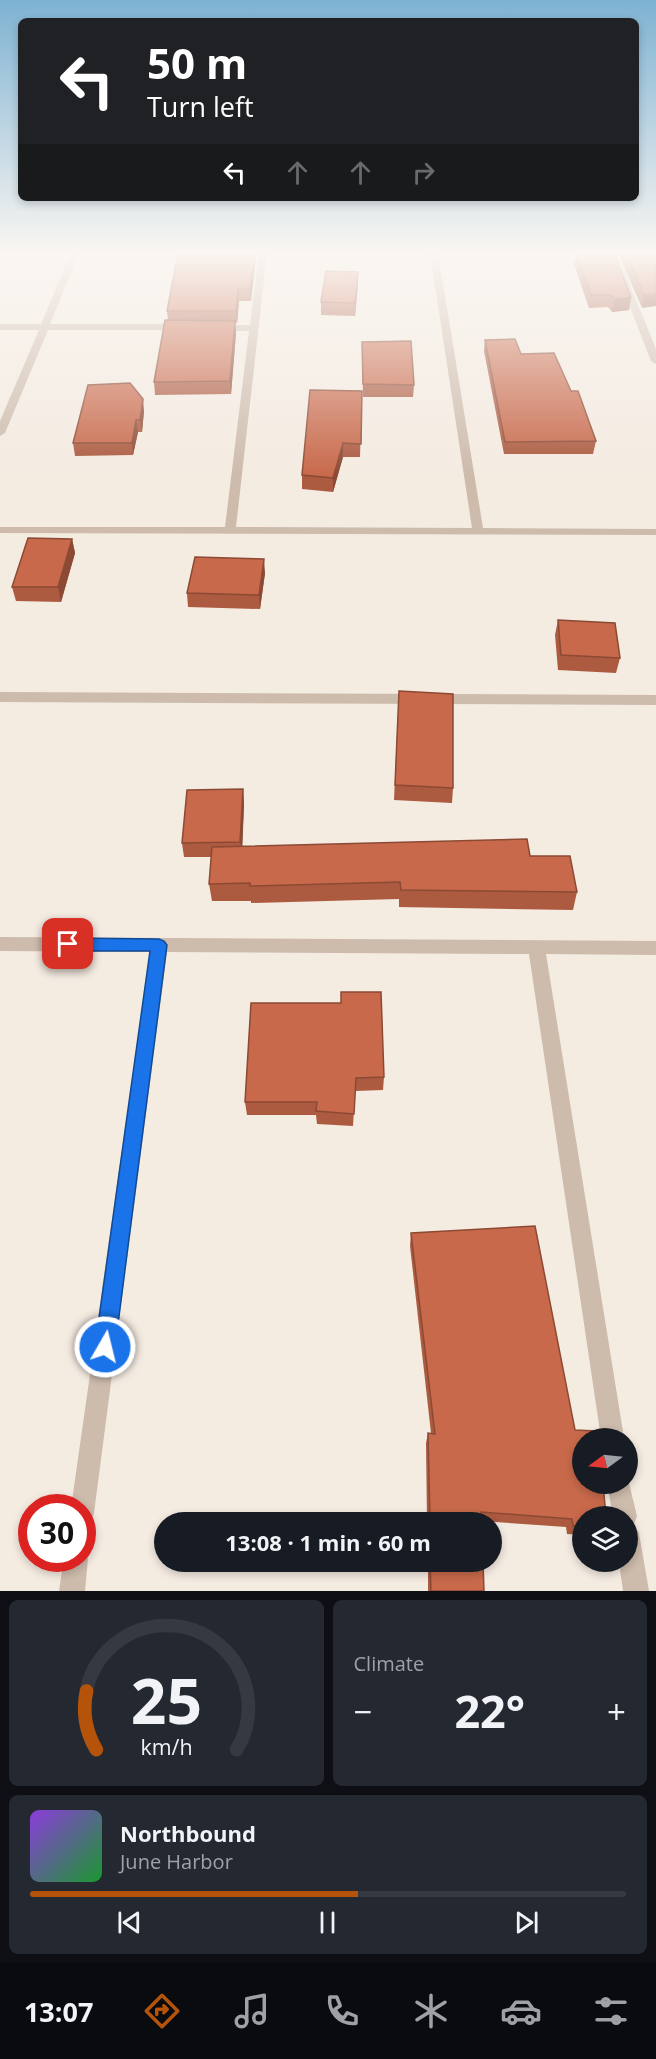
<!DOCTYPE html>
<html lang="en">
<head>
<meta charset="utf-8">
<style>
	:root { --surface:#171b24; --page:#242831; --text:#f1f3f6; --muted:#9ea1a6; --line:#363941; --accent:#b45309 }
	body { margin:0; font-family:"Open Sans",sans-serif; background:var(--page); color:var(--text); height:100vh; display:flex; flex-direction:column; font-size:22px; white-space:nowrap }
	* { box-sizing:border-box; margin:0 }
	p { font-size:20px; color:var(--muted) }
	.icon { flex:none; width:33px; height:33px; fill:none; stroke:currentColor; stroke-width:2; stroke-linecap:round; stroke-linejoin:round }
	.map { position:relative; height:1591px; overflow:hidden }
	.side { display:flex; flex-direction:column; gap:9px; padding:9px; background:#0d0f14; flex:1 }
	.side>* { flex:none }
	.hud { position:absolute; left:18px; top:18px; width:621px; height:183px; border-radius:9px; box-shadow:0 3px 9px #0003; background:#202124; color:#fff; overflow:hidden }
	.needle { width:39px; rotate:255deg }
	.tools { position:absolute; left:572px; top:1428px; display:grid; gap:12px }
	.tools a { display:grid; place-items:center; width:66px; height:66px; border-radius:50%; background:var(--surface); box-shadow:0 3px 9px #0003; font-size:30px }
	.speed { position:absolute; left:18px; top:1494px; display:flex; gap:12px; font-size:30px; font-weight:700; text-align:center }
	.speed>* { display:grid; place-content:center; width:78px; height:78px; border-radius:50%; background:var(--surface); box-shadow:0 3px 9px #0003; line-height:1 }
	.speed .limit { border:9px solid #d22; background:#fff; color:#111 }
	.pin { position:absolute; display:grid; place-items:center; width:51px; height:51px; color:#fff; margin:-26px; border-radius:12px; box-shadow:0 3px 9px #0006 }
	.me { position:absolute; width:66px; margin:-33px; rotate:8deg; stroke-linejoin:round; filter:drop-shadow(0 0 4px #0008) }
	.turn { display:flex; align-items:center; gap:21px; height:126px; padding:0 30px; font-size:27px }
	.turn .icon { width:78px; height:78px; stroke-width:2.5 }
	.turn b { display:block; font-size:42px; line-height:51px }
	.lanes { display:flex; align-items:center; height:57px; padding:0 30px; background:#0003; justify-content:center; gap:30px; direction:ltr }
	.lanes .off { opacity:.35 }
	.big { font-size:45px; font-weight:700; line-height:1.1 }
	.side .widget { flex:1; display:flex; flex-direction:column; justify-content:center; gap:9px; min-width:0; padding:0 21px; border-radius:9px; background:var(--page) }
	.side .dial { align-items:center; gap:0 }
	.dial svg { height:156px; overflow:visible; fill:none; stroke:var(--line); stroke-width:7; stroke-linecap:round; text-anchor:middle }
	.dial text { fill:var(--text); stroke:none }
	.song { display:flex; align-items:center; gap:18px }
	.cover { width:72px; height:72px; border-radius:9px; background:linear-gradient(135deg,hsl(270 70% 55%),hsl(130 70% 35%)) }
	.played { height:6px; border-radius:3px; background:linear-gradient(90deg,var(--accent) 55%,var(--line) 55%) }
	.keys { display:flex; justify-content:space-around; direction:ltr }
	.heat { display:flex; justify-content:space-between; align-items:center; font-size:33px; direction:ltr }
	.side .tiles { flex:1; display:grid; gap:9px; grid-template-columns:1fr 1fr }
	.widget:last-child { grid-column:span 2 }
	.trip { position:absolute; left:154px; top:1512px; width:348px; height:60px; border-radius:30px; background:var(--surface); box-shadow:0 3px 9px #0003; font-weight:700; line-height:60px; text-align:center }
	.dock { display:flex; height:96px; justify-content:space-around; align-items:center; background:#090b0e; color:var(--muted) }
	.dock .icon { width:42px; height:42px }
	.dock .selected { color:var(--accent) }
	.dock b { font-size:27px; color:var(--text) }
	.map>svg:first-child { display:block }
</style>
</head>
<body>
<div class="map">
<svg width="656" height="1591" viewBox="0 0 656 1591">
	<rect width="100%" height="100%" fill="#f4ebe1"/>
	<g fill="none" stroke-linecap="round" stroke-linejoin="round">
		<g fill="#cdbbac" fill-rule="evenodd">
			<path d="M71,253H79L50,324H183L187,327L183,330H48L5,433L0,436V421L39,330H0V324H41Z"/>
			<path d="M259,253H267L236,527L472,528L430,253H438L483,528L656,529V535L0,533V527H225L249,331H216L212,328L216,325H250Z"/>
			<path d="M609,253H617L656,349V364L651,361Z"/>
			<path d="M0,692L656,695V705L0,702Z"/>
			<path d="M0,937L656,941V955L546,954L624,1438H601L529,954L167,952L94,1513L91,1522L82,1525V1508H71L150,952L0,951Z"/>
			<path d="M627,1475L637,1516L634,1524L639,1533L649,1591H623L619,1562H627V1516H613L607,1484H627Z"/>
			<path d="M82,1548L88,1558L85,1591H59L64,1558H82Z"/>
		</g>
	</g>
	<g fill="#ac5a40">
		<path d="M576,253H614L631,297L629,310L612,312L608,307L589,308L574,264Z"/>
		<path d="M618,253H656L642,308Z"/>
		<path d="M256,256L251,301H239L237,323H235L236,333L231,394L155,395L154,382L168,320L167,311Z"/>
		<path d="M358,284L355,316L321,315V302Z"/>
		<path d="M485,340L521,354L571,391L596,441L593,454H504L484,351Z"/>
		<path d="M362,342L414,385L413,397H363Z"/>
		<path d="M362,391L360,457H343L333,492L302,489V475Z"/>
		<path d="M144,411L142,432H138L133,455L75,456L73,443Z"/>
		<path d="M72,539L75,553L61,602L16,601L12,587Z"/>
		<path d="M265,573L260,609L188,607L187,593Z"/>
		<path d="M558,620L620,658L616,673L558,670L555,635Z"/>
		<path d="M399,691L453,788L452,803L394,800Z"/>
		<path d="M243,789L244,804L242,846L530,856L577,892L573,910L399,907V899L251,903V901H212L209,884L211,857H184L182,843Z"/>
		<path d="M251,1003L384,1077L383,1090L355,1091L353,1126L317,1124L316,1115H247L245,1102Z"/>
		<path d="M411,1233L582,1516V1535L567,1534L566,1527L481,1521V1522H427L426,1443L428,1433H431L410,1246Z"/>
		<path d="M428,1562H483L484,1591H428Z"/>
	</g>
	<g fill="#8c4a34">
		<path d="M255,253H256V256L251,301L250,289Z"/>
		<path d="M358,272V284L355,316V303Z"/>
		<path d="M238,289L239,301L237,323L236,311Z"/>
		<path d="M656,294V306L642,308L644,295Z"/>
		<path d="M631,297L629,310L612,312L615,299Z"/>
		<path d="M235,321L236,333L231,394L230,381Z"/>
		<path d="M143,399L144,411L142,432L140,420Z"/>
		<path d="M136,420L138,432L133,455L132,443Z"/>
		<path d="M343,443V457L333,492V478Z"/>
		<path d="M72,539L75,553L61,602L58,587Z"/>
		<path d="M264,559L265,573L260,609L259,595Z"/>
		<path d="M243,789L244,804L242,856L240,842Z"/>
	</g>
	<g fill="#c8694b" stroke="#8c4a34" stroke-width="1.5">
		<path d="M178,253H255L250,289H238L236,311H167Z"/>
		<path d="M576,253H614L631,297L615,299L610,295H591Z"/>
		<path d="M626,253H656V294L644,295Z"/>
		<path d="M326,271L358,272L355,303L321,302Z"/>
		<path d="M165,320L235,321L230,381L154,382Z"/>
		<path d="M515,339L521,354L554,353L571,391H578L596,441L505,442L485,340Z"/>
		<path d="M411,341L414,385L363,384L362,342Z"/>
		<path d="M130,383L143,399L140,420H136L132,443H73L88,385Z"/>
		<path d="M310,390L362,391L361,444L343,443L333,478L302,475Z"/>
		<path d="M28,538L72,539L58,587H12Z"/>
		<path d="M195,557L264,559L259,595L187,593Z"/>
		<path d="M558,620L615,623L620,658L561,655Z"/>
		<path d="M399,691L453,694V788L395,785Z"/>
		<path d="M243,789L240,842L182,843L187,790Z"/>
		<path d="M527,839L530,856H570L577,892L401,890L400,882L250,886V883L209,884L212,847Z"/>
		<path d="M341,992H381L384,1077L356,1078L354,1114L316,1111L317,1102H245L251,1003H341Z"/>
		<path d="M535,1226L575,1430L596,1431L597,1438H582V1484H603L606,1516H582V1526H573L572,1519L481,1512V1522H430L428,1433L435,1434L411,1233Z"/>
		<path d="M430,1562H483L484,1591H431Z"/>
	</g>
	<linearGradient id="sky" x2="0" y2="1"><stop stop-color="#7eb2d2"/><stop offset="0.53" stop-color="#faf6f2"/><stop offset="1" stop-color="#faf6f2" stop-opacity="0"/></linearGradient>
	<rect width="656" height="476" fill="url(#sky)"/>
	<path fill="#1a73e8" stroke="#114b97" stroke-width="1.5" d="M68,938L159,939L164,941L167,945L115,1347L112,1354L105,1357L98,1354L95,1347L150,951H68L63,949L60,944L63,940Z"/>
</svg>
<div class="tools">
<a><svg class="needle" viewBox="-14 -14 28 28"><path d="M0-13l5 13h-10z" fill="#e53935"/><path d="M0 13l5-13h-10z" fill="#9ea1a6"/></svg></a>
<a><svg class="icon" aria-label="layers" viewBox="0 0 24 24"><path d="M12 4l9 5-9 5-9-5zM3 14l9 5 9-5"/></svg></a>
</div>
<div class="speed"><div class="limit">30</div></div>
<div class="pin" style="left:68px;top:944px;background:#d93025"><svg class="icon" aria-label="arrive" viewBox="0 0 24 24"><path d="M6 21V4h12l-3 4 3 4H6"/></svg></div>
<svg class="me" style="left:105px;top:1347px" viewBox="-20 -20 40 40"><circle r="17" fill="#1a73e8" stroke="#fff" stroke-width="3"/><path d="M0-11L8 9 0 5-8 9z" fill="#fff"/></svg>
<div class="trip">13:08 · 1 min · 60 m</div>
<div class="hud">
<div class="turn"><svg class="icon" aria-label="left" viewBox="0 0 24 24"><path d="M17 20v-9H6M10 6l-5 5 5 5"/></svg><div><b>50 m</b>Turn left</div></div>
<div class="lanes"><svg class="icon" aria-label="left" viewBox="0 0 24 24"><path d="M17 20v-9H6M10 6l-5 5 5 5"/></svg><svg class="icon off" aria-label="ahead" viewBox="0 0 24 24"><path d="M12 20V5M6 11l6-6 6 6"/></svg><svg class="icon off" aria-label="ahead" viewBox="0 0 24 24"><path d="M12 20V5M6 11l6-6 6 6"/></svg><svg class="icon off" aria-label="right" viewBox="0 0 24 24"><path d="M7 20v-9h11M14 6l5 5-5 5"/></svg></div>
</div>
</div>
<section class="side">
<div class="tiles">
<div class="widget dial"><svg viewBox="0 0 100 80">
<path d="M14 69A42 42 0 1 1 86 69"/>
<path d="M14 69A42 42 0 0 1 9 39" stroke="#b45309"/>
<text x="50" y="56" font-size="32" font-weight="700">25</text>
<text x="50" y="72" font-size="11">km/h</text>
</svg></div>
<div class="widget"><p>Climate</p>
<div class="heat"><a>−</a><b class="big">22°</b><a>+</a></div>
</div>
<div class="widget">
<div class="song"><i class="cover"></i><div><b>Northbound</b><p>June Harbor</p></div></div>
<div class="played"></div>
<div class="keys"><svg class="icon" aria-label="previous" viewBox="0 0 24 24"><path d="M18 5L8 12l10 7zM5 5v14"/></svg><svg class="icon" aria-label="pause" viewBox="0 0 24 24"><path d="M8 5v14M16 5v14"/></svg><svg class="icon" aria-label="next" viewBox="0 0 24 24"><path d="M6 5l10 7-10 7zM19 5v14"/></svg></div>
</div>
</div>
</section>
<nav class="dock">
<b>13:07</b>
<svg class="icon selected" aria-label="directions" viewBox="0 0 24 24"><path d="M12 3l9 9-9 9-9-9zM9 14v-3h6M13 9l2 2-2 2"/></svg>
<svg class="icon" aria-label="music" viewBox="0 0 24 24"><path d="M9 18V5l10-2v13"/><circle cx="6" cy="18" r="3"/><circle cx="16" cy="16" r="3"/></svg>
<svg class="icon" aria-label="phone" viewBox="0 0 24 24"><path d="M5 4h4l2 5-3 2q2 4 5 5l2-3 5 2v4C11 20 4 13 5 4z"/></svg>
<svg class="icon" aria-label="climate" viewBox="0 0 24 24"><path d="M12 3v18M4 7l16 10M4 17L20 7"/></svg>
<svg class="icon" aria-label="car" viewBox="0 0 24 24"><path d="M5 17H2v-5l4-1 3-4h7l3 4 3 1v5h-3M9 17h6M6 11h13"/><circle cx="7" cy="17" r="2"/><circle cx="17" cy="17" r="2"/></svg>
<svg class="icon" aria-label="filters" viewBox="0 0 24 24"><path d="M4 7h16M4 17h16"/><circle cx="9" cy="7" r="2"/><circle cx="15" cy="17" r="2"/></svg>
</nav>
</body>
</html>
